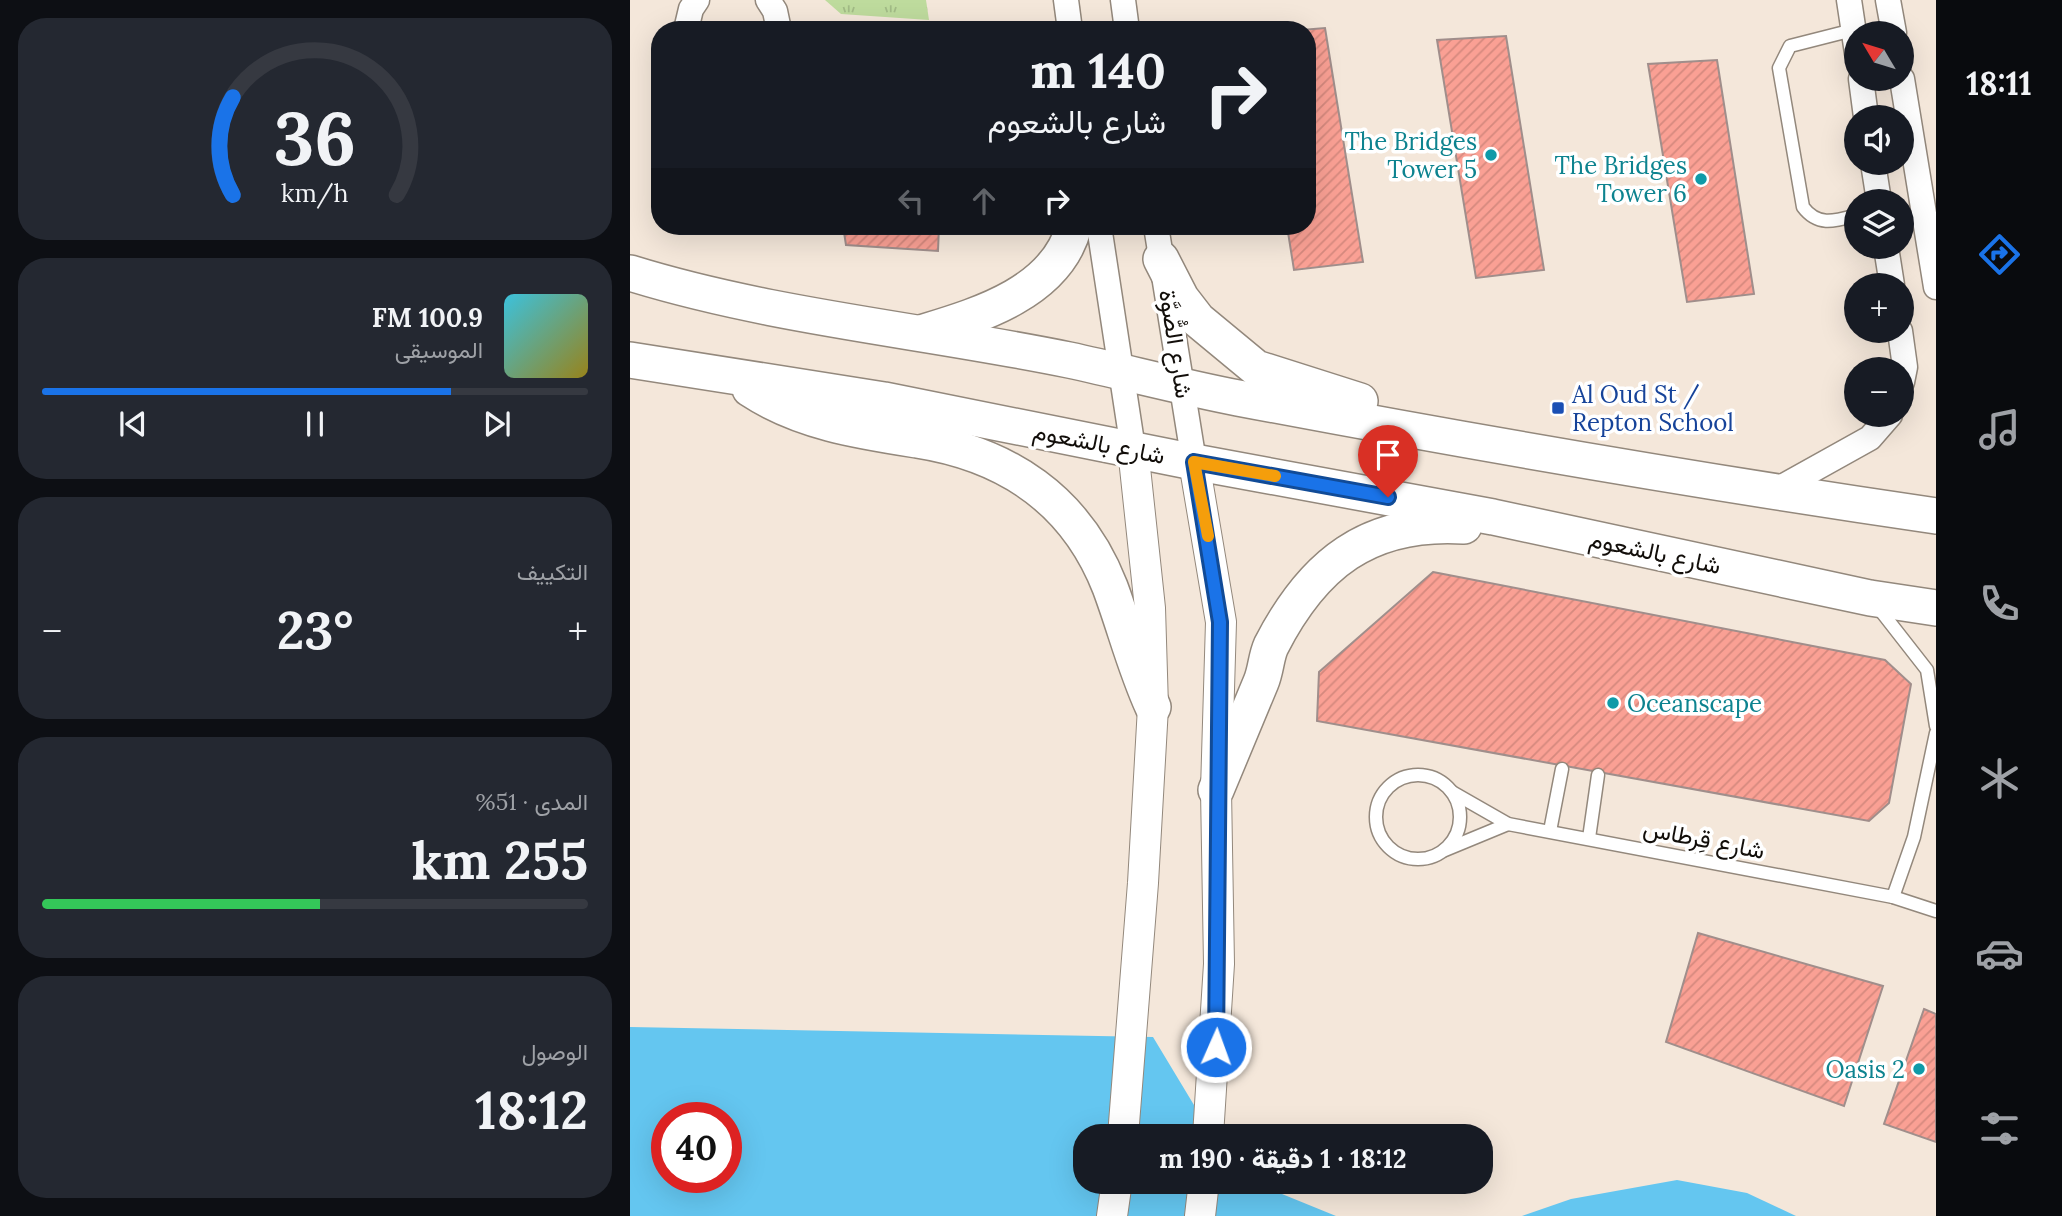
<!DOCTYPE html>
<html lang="ar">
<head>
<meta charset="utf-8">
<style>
	:root { --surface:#171b24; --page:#242831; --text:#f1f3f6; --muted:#9ea1a6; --line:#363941; --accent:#1a73e8 }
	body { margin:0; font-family:Lora,Vazirmatn,serif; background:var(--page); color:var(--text); direction:rtl; height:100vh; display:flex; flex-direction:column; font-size:26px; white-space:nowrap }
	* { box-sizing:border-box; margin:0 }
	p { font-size:23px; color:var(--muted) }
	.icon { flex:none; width:38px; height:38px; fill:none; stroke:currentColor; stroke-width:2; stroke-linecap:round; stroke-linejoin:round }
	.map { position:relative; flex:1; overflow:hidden; direction:ltr }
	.details { display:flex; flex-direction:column; gap:18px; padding:18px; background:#0d0f14; width:630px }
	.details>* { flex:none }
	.hud { position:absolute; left:21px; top:21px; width:665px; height:214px; border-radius:28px; box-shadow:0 7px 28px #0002; direction:rtl; background:#171b24; color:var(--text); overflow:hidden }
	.needle { width:46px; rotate:308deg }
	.tools { position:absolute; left:1214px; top:21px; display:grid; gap:14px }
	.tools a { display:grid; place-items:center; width:70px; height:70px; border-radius:50%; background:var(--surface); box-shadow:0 7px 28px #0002; font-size:35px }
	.speed { position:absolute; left:21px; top:1102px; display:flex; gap:14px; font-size:35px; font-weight:700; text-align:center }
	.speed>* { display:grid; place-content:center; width:91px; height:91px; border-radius:50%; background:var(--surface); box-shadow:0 7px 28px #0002; line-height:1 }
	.speed .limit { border:10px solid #d22; background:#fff; color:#111 }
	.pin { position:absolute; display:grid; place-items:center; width:60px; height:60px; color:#fff; margin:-72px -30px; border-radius:50% 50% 50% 0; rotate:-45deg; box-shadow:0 0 7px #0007 }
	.pin .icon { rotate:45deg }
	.me { position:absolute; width:77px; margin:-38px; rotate:2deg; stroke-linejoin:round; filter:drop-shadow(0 0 5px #0008) }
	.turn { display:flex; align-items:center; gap:24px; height:147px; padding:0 35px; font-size:32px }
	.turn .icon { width:91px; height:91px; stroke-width:2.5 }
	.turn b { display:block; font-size:49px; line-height:60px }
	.lanes { display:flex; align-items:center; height:66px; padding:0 35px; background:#0003; justify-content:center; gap:35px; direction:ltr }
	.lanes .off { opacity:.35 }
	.big { font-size:52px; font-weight:800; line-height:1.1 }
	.details .card { flex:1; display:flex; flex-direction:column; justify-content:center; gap:10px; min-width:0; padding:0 24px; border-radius:28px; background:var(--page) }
	.details .dial { align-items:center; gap:0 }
	.dial svg { height:182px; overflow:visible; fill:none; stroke:var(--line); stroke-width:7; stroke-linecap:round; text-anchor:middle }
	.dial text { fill:var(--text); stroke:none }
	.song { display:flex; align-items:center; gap:21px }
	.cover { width:84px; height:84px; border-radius:10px; background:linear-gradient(135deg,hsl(190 70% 55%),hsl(50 70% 35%)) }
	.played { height:7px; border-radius:4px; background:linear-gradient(90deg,var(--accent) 75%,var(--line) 75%) }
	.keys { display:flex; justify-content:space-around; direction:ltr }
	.heat { display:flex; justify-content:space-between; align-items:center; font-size:38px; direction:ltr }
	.charge { height:10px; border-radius:5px; background:linear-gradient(90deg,#34c759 51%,var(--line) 0) }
	.trip { position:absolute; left:443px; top:1124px; width:420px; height:70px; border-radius:28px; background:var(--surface); box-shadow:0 7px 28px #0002; font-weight:800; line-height:70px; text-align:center; direction:rtl }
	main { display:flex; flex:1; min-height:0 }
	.menu { display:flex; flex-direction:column; width:126px; justify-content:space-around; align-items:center; background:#090b0e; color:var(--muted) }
	.menu .icon { width:49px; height:49px }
	.menu .active { color:var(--accent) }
	.menu b { font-size:32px; color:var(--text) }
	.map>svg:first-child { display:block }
</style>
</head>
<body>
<main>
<nav class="menu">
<b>18:11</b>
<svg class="icon active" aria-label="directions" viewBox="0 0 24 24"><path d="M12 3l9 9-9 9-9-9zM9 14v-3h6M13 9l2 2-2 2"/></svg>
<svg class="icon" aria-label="music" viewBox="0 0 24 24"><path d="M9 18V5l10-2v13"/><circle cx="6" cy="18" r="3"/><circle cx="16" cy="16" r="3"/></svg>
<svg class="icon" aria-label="phone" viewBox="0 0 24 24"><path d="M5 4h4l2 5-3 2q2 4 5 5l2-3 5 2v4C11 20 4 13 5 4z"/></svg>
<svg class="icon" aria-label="climate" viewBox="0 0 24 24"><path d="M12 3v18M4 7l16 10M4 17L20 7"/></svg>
<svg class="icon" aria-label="car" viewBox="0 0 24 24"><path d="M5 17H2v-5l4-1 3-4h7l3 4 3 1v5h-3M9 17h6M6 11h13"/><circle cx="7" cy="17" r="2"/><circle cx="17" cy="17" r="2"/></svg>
<svg class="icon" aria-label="filters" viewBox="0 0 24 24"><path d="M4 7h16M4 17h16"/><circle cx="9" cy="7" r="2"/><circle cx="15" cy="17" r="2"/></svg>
</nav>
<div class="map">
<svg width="1306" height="1216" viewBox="0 0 1306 1216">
	<defs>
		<pattern id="park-tufts" width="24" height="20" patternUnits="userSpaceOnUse" patternTransform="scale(1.75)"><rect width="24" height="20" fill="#bedb9d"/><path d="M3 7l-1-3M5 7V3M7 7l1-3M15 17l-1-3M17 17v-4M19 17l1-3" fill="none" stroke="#a2bb86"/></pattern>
		<pattern id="building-hatch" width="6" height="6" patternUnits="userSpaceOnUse" patternTransform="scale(1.75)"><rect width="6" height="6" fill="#faa094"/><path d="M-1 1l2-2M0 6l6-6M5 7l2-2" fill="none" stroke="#d5897e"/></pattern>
	</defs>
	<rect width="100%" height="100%" fill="#f4e7da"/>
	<path fill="url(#park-tufts)" d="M195,0H296L299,20L211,14Z"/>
	<g fill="#64c6f0" fill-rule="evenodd">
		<path d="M0,1027L523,1037L567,1110L593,1136H455V1181H639L652,1194L706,1216H0ZM37,1118H96V1178H37Z"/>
		<path d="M1047,1180L1117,1193L1166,1216H892L941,1199Z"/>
	</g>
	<g fill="url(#building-hatch)" stroke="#a08e8b" stroke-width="2">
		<path d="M695,28L733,262L664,270L657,226H677V30H671Z"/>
		<path d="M876,36L914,270L846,278L807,40Z"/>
		<path d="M1087,60L1124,294L1057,302L1018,64Z"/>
		<path d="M213,226H309L308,251L216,245Z"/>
		<path d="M803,572L1255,660L1281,684L1259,803L1239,821L687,721L689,672Z"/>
		<path d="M1068,933L1253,986L1214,1106L1036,1042Z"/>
		<path d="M1294,1009L1306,1014V1142L1254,1124Z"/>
	</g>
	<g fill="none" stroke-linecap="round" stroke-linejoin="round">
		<defs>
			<g id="service">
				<path d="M1223,30L1160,46L1149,68L1173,207C1188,227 1205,221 1227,215"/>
				<path d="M1247,606L1297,670L1306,726"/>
				<circle cx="788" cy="817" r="42"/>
				<path d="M822,792L878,824L1263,897L1306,911"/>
				<path d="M920,831L932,769"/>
				<path d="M959,838L968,775"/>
				<path d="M815,850L878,824"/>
				<path d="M1263,897L1284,837L1306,733"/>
			</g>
			<g id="minor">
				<path d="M138,0L145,11L149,30"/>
				<path d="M436,0L440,30"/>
				<path d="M493,0L497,30"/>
				<path d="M1219,0L1227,53"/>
				<path d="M1258,0L1264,33"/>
				<path d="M56,30L61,9L67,0"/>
				<path d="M1231,79L1236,117"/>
				<path d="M1272,79L1306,287"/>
				<path d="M1243,163L1249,201"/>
				<path d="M469,226L503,449"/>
				<path d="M526,226L564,462"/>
				<path d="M1256,247L1262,285"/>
				<path d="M1270,331L1275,367L1272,382"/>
				<path d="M1143,492L1240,438L1260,415"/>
			</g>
			<g id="tertiary">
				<path d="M564,462L591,622L586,790L589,964L578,1136"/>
				<path d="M493,1136L513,883L523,707L520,608L503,449"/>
				<path d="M482,1216L487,1181"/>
				<path d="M570,1216L574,1181"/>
			</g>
			<g id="secondary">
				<path d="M531,259L551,298L568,320L626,368L730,401"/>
				<path d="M0,273C142,317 293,330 439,360C495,372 551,387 608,398C840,442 1073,482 1306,516"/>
				<path d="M294,332C350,315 427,292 444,226"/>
				<path d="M0,360L254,400L564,462L863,517L1240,598L1306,608"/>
				<path d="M120,389C170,422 229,431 287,440C377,454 446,500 480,587C495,627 505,668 523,707"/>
				<path d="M586,790C601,754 616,718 631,682C636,670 636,657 641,646C683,564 738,520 834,526"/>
			</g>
		</defs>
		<use href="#service" stroke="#93887c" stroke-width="15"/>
		<use href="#minor" stroke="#93887c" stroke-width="27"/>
		<use href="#tertiary" stroke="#93887c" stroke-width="32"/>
		<use href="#secondary" stroke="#93887c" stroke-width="38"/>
		<use href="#service" stroke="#fff" stroke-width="12"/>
		<use href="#minor" stroke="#fff" stroke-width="24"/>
		<use href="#tertiary" stroke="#fff" stroke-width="30"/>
		<use href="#secondary" stroke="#fff" stroke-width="35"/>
	</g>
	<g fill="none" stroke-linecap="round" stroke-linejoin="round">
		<defs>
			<path id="route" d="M586,1047L590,622L564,462L758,497"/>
		</defs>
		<use href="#route" stroke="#114b97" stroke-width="18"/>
		<use href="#route" stroke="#1a73e8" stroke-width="12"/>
		<path stroke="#f59e0b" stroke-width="12" d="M578,536L564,462L645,476"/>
	</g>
	<g fill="#0f9aa8" stroke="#fff" stroke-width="2.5">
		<circle cx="861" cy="155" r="7"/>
		<circle cx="1071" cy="179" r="7"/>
		<circle cx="983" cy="703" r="7"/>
		<circle cx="1289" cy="1069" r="7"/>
	</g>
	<rect fill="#1a4fb4" stroke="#fff" stroke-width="2.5" x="921" y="401" width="14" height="14" rx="3.5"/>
	<g text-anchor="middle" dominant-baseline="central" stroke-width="7" stroke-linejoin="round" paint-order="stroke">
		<g font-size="24" fill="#0d838f" stroke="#fff" text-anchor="end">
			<text x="847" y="141">The Bridges<tspan x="847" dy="28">Tower 5</tspan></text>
			<text x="1057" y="165">The Bridges<tspan x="1057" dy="28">Tower 6</tspan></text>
			<text x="997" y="703" text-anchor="start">Oceanscape</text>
			<text x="1275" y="1069">Oasis 2</text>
		</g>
		<g font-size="24" fill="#120e0a" stroke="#fff">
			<text transform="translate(546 344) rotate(81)">شارع الصُّوَّة</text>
			<text transform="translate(469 443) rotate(11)">شارع بالشعوم</text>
			<text transform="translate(1025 552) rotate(12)">شارع بالشعوم</text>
			<text transform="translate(1074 839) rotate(11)">شارع قِرطاس</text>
		</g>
		<g font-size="24" fill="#164399" stroke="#fff" text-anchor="start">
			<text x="942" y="394">Al Oud St /<tspan x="942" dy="28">Repton School</tspan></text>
		</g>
	</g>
</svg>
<div class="tools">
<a><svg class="needle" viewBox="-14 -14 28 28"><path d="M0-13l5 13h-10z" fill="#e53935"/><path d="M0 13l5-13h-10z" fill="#9ea1a6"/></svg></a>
<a><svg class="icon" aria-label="sound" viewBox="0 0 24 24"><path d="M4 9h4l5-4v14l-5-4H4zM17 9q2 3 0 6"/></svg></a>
<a><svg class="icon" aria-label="layers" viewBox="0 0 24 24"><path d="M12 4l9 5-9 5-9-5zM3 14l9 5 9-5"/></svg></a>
<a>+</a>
<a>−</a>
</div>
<div class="speed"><div class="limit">40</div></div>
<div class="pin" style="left:758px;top:497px;background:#d93025"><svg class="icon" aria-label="arrive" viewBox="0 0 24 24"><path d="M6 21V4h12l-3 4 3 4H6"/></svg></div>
<svg class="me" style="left:586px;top:1047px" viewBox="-20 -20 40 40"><circle r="17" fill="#1a73e8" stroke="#fff" stroke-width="3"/><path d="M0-11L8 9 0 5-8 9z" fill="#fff"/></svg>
<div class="trip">18:12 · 1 دقيقة · 190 m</div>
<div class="hud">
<div class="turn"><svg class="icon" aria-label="right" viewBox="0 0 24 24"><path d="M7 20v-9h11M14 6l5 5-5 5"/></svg><div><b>140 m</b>شارع بالشعوم</div></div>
<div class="lanes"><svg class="icon off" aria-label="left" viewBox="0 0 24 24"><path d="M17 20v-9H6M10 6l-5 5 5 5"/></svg><svg class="icon off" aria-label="ahead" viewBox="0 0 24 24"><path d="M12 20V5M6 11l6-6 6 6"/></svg><svg class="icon" aria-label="right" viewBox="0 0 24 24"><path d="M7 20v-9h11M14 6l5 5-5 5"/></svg></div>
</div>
</div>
<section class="details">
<div class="card dial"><svg viewBox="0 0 100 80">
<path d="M14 69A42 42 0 1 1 86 69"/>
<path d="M14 69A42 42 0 0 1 14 26" stroke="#1a73e8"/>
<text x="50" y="56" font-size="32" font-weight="700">36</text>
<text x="50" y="72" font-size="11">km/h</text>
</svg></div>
<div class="card">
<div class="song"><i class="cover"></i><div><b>100.9 FM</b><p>الموسيقى</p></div></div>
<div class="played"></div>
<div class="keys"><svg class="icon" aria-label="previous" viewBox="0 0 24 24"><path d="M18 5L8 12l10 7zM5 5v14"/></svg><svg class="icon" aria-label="pause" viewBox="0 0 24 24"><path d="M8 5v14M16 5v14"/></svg><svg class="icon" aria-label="next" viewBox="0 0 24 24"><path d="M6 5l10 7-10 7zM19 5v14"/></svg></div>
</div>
<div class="card"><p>التكييف</p>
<div class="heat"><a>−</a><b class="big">23°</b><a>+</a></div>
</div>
<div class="card"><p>المدى · 51%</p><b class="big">255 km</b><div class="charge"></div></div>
<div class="card"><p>الوصول</p><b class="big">18:12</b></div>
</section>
</main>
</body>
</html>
